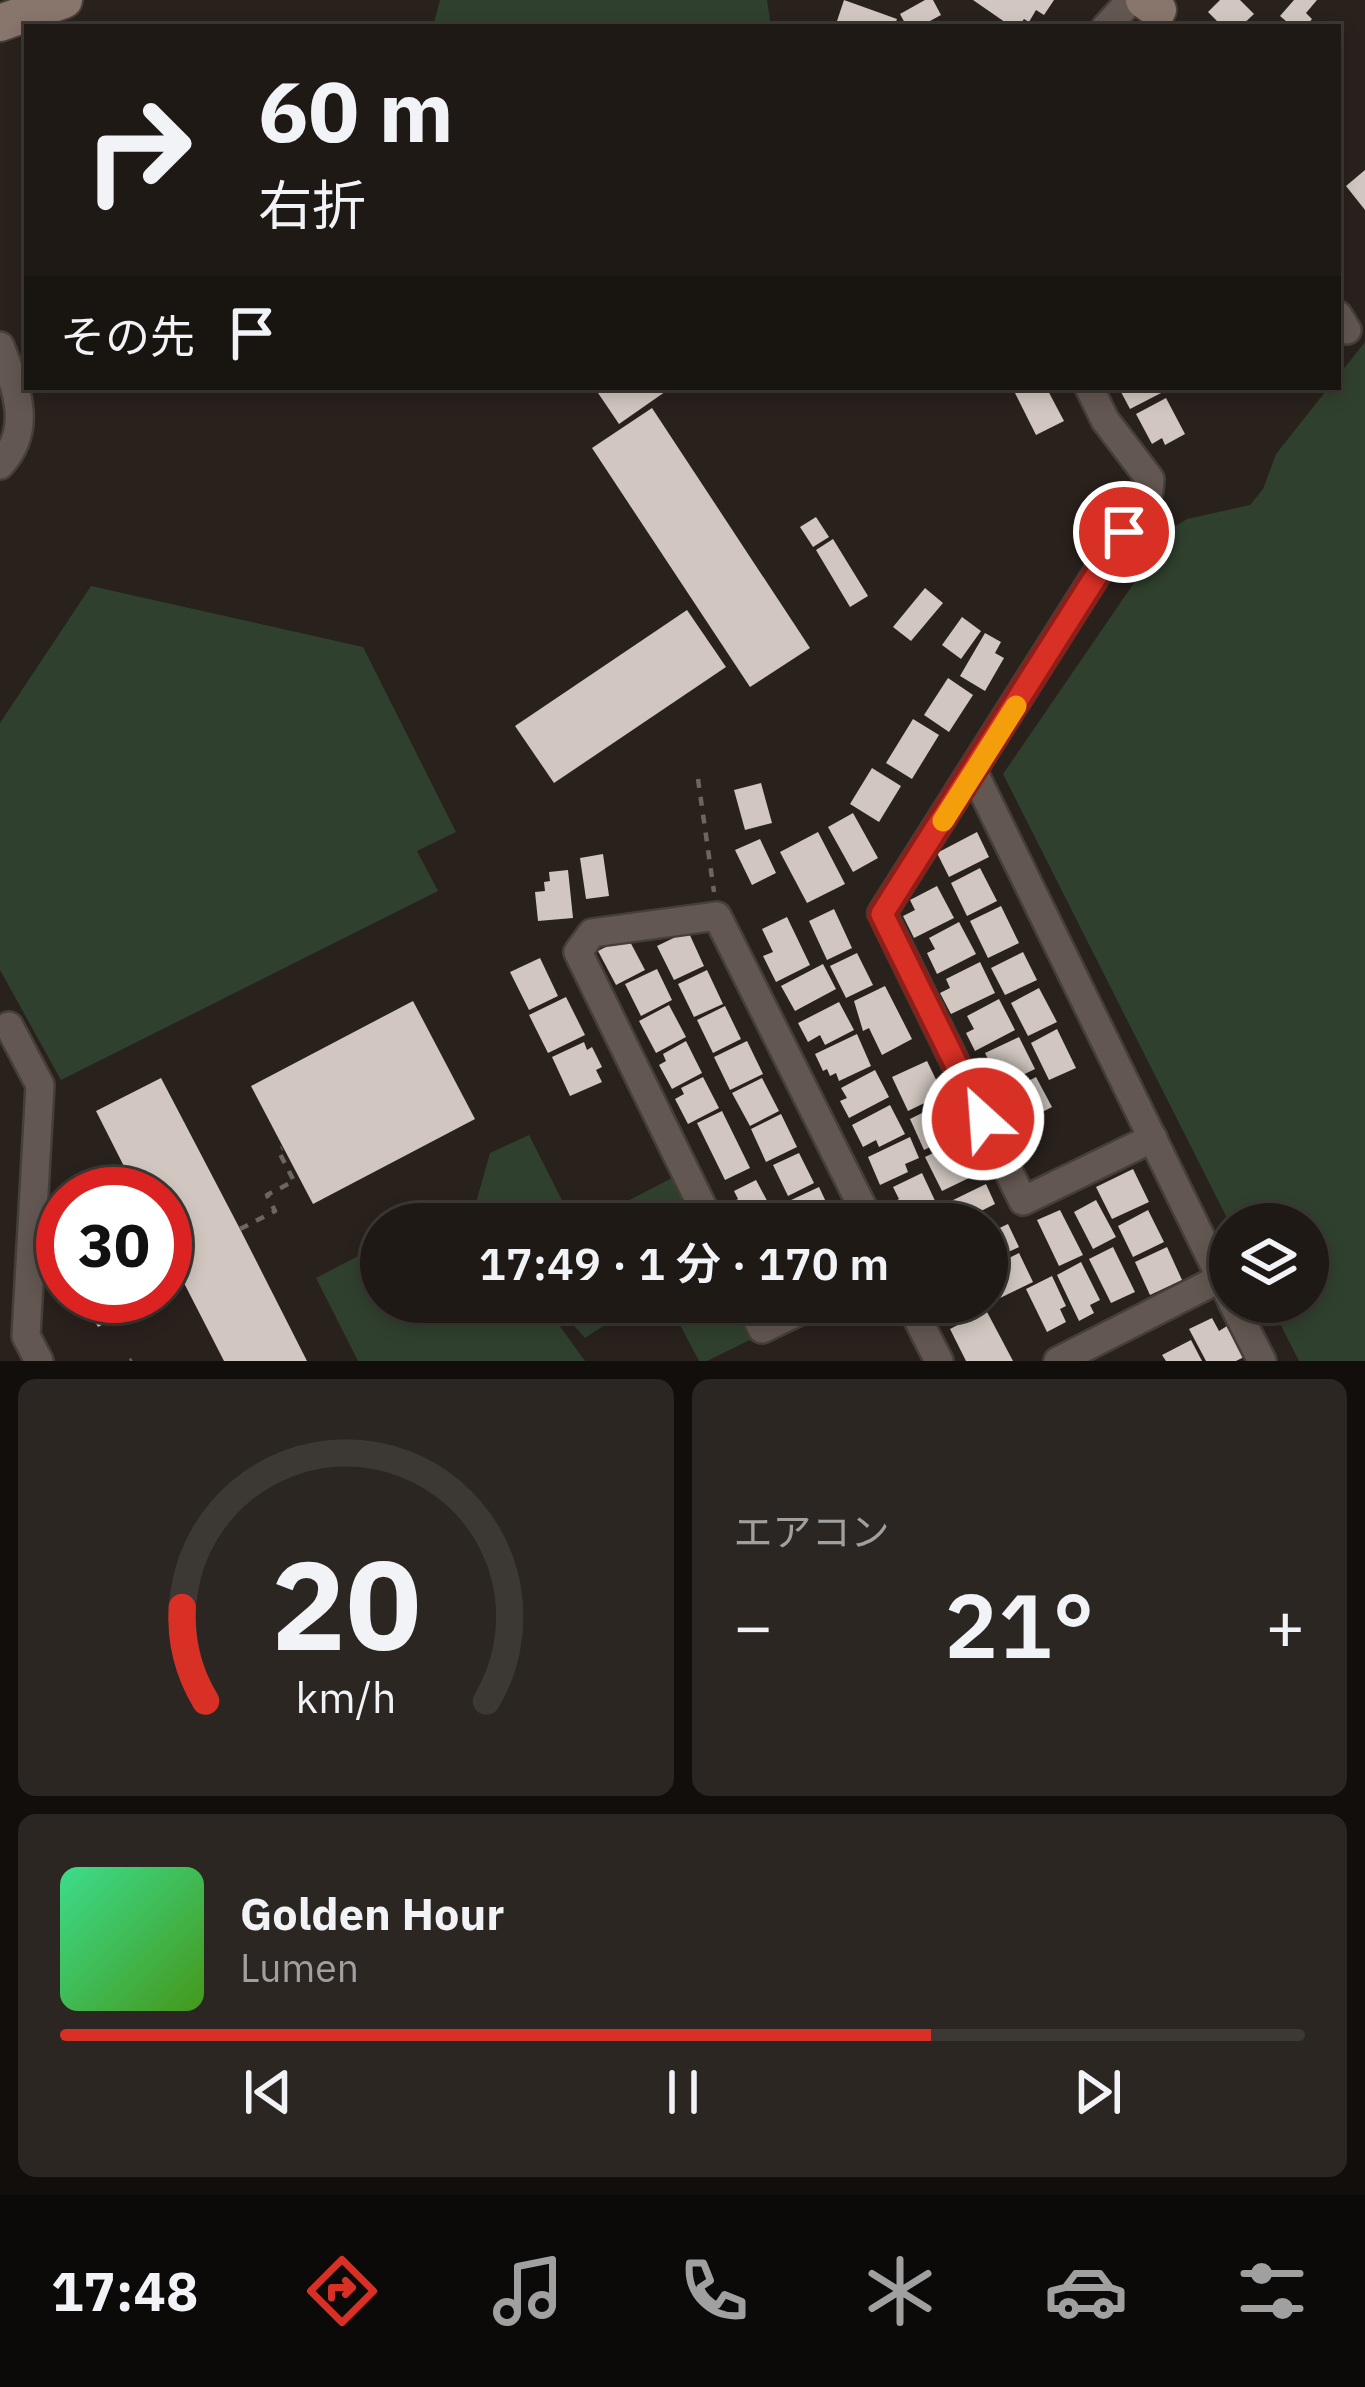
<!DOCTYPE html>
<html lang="ja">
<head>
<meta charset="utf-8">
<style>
	:root { --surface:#1f1915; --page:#2c2622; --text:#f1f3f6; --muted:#a1a0a0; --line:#3c3834; --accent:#d93025 }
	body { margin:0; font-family:"IBM Plex Sans","Noto Sans JP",sans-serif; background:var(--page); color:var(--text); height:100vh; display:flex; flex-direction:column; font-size:45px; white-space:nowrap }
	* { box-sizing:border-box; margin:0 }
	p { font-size:39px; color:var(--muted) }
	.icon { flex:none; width:66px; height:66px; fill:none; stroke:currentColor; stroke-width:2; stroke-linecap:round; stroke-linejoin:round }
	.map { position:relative; height:1361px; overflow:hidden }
	.side { display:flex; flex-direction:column; gap:18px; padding:18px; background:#110e0c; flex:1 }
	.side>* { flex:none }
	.banner { position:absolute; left:24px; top:24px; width:1317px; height:366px; border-radius:0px; box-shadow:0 6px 18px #0003,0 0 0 3px var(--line); background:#1f1915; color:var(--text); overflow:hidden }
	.controls { position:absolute; left:1209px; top:1203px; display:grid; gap:24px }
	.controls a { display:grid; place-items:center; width:120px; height:120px; border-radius:50%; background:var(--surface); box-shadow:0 6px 18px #0003,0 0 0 3px var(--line); font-size:60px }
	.speed { position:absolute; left:36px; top:1167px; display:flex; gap:24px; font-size:60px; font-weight:700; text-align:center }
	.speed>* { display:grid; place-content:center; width:156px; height:156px; border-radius:50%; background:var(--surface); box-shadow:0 6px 18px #0003,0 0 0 3px var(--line); line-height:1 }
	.speed .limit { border:18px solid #d22; background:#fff; color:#111 }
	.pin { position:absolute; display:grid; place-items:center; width:102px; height:102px; color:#fff; margin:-51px; border:6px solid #fff; border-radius:50%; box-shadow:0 3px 12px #0007 }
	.me { position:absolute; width:132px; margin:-66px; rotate:334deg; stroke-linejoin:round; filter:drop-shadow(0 0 9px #0008) }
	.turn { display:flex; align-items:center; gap:42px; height:252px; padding:0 36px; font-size:54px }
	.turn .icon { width:156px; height:156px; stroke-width:2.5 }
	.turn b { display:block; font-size:84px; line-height:102px }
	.then { display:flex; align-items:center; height:114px; padding:0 36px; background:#0003; gap:24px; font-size:45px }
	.big { font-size:90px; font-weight:600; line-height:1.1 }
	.side .widget { flex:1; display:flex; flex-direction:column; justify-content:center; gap:18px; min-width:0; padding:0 42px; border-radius:18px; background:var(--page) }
	.side .dial { align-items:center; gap:0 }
	.dial svg { height:312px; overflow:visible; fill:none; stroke:var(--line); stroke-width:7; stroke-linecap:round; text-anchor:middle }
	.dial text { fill:var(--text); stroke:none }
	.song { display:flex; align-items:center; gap:36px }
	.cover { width:144px; height:144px; border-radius:18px; background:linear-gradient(135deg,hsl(150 70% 55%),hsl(100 70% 35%)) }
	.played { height:12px; border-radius:6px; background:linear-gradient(90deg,var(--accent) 70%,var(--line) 70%) }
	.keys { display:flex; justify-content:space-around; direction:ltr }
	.heat { display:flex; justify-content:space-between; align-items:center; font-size:66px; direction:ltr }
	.side .tiles { flex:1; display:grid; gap:18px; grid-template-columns:1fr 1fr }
	.widget:last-child { grid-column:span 2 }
	.trip { position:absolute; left:360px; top:1203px; width:648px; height:120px; border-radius:60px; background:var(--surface); box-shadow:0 6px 18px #0003,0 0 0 3px var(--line); font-weight:600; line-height:120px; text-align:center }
	.menu { display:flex; height:192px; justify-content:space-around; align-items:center; background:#0c0a08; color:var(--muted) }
	.menu .icon { width:84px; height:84px }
	.menu .active { color:var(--accent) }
	.menu b { font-size:54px; color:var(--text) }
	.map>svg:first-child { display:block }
</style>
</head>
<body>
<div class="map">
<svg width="1365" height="1361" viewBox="0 0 1365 1361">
	<rect width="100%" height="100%" fill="#29211c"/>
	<g fill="#30402e">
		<path d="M440,0H767L771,27H433Z"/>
		<path d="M1365,342V1361H1299L1269,1302H1308V1224H1230L1003,774L1171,529L1187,519L1250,505L1263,489L1276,454L1329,387H1338V376Z"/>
		<path d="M91,586L363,647L456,832L417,851L438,891L61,1080L0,970V723Z"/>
		<path d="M529,1135L574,1224H470L490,1153Z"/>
		<path d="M674,1177L698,1224H583Z"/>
		<path d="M381,1244V1302H533L559,1325L585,1361H358L316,1278Z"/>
		<path d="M553,1302H640L585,1338Z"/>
		<path d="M668,1302H738L756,1337L707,1361H699Z"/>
	</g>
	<g fill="#d1c7c0">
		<path d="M844,0L897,19L894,27H853L837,21Z"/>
		<path d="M925,0H933L941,15L919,27H907L900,14Z"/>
		<path d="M973,0H1054L1044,15L1036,10L1029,22L1024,19L1018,27H1012Z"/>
		<path d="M1220,0H1240L1254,14L1240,27H1223L1208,12Z"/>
		<path d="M1294,0H1317L1306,13L1312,19L1305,27H1293L1280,16Z"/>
		<path d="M1365,170V210L1346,186Z"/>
		<path d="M594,387H672L619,424Z"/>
		<path d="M1012,387H1046L1064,421L1036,435Z"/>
		<path d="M1131,387H1163L1165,391L1130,409L1121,392Z"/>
		<path d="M1166,398L1185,434L1165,445L1162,438L1152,444L1136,414Z"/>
		<path d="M652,408L810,648L750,687L592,448Z"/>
		<path d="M816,517L829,537L813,547L800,527Z"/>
		<path d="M833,539L868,596L850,607L816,550Z"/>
		<path d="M925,588L943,603L911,641L893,627Z"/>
		<path d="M687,610L726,667L554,783L515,726Z"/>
		<path d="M962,617L981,631L961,659L942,645Z"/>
		<path d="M985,633L1001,642L995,653L1004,658L985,691L960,676Z"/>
		<path d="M948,678L973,695L949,732L924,715Z"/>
		<path d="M913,719L939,735L912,779L886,763Z"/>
		<path d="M872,768L901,786L879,822L850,804Z"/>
		<path d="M761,783L772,823L745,830L734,790Z"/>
		<path d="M853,813L878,858L853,872L828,827Z"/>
		<path d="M818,832L845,884L807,903L780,852Z"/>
		<path d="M977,832L989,857L949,877L937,853Z"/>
		<path d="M760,839L776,873L752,885L735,850Z"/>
		<path d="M603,854L609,896L586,899L580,858Z"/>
		<path d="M980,868L997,901L967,916L951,883Z"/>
		<path d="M568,870L573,918L538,921L535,892L545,891L544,882L550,881L549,872Z"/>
		<path d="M937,886L954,918L914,938L903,916L915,910L910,900Z"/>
		<path d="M1001,906L1019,943L988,958L970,921Z"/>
		<path d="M834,909L852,948L827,960L809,921Z"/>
		<path d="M787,917L810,965L776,982L763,956L773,952L762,929Z"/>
		<path d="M959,922L976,954L937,974L927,953L935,949L929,938Z"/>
		<path d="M688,931L704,966L674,980L657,946Z"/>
		<path d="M627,936L645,970L616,985L598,951Z"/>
		<path d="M1023,952L1037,980L1005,995L991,968Z"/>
		<path d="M857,953L873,985L846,998L830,966Z"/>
		<path d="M540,958L558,996L529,1010L510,972Z"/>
		<path d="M980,962L995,993L951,1014L940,993L950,988L946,979Z"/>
		<path d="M823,964L836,989L795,1011L781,986Z"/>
		<path d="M657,969L672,1000L641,1016L625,984Z"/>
		<path d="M707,970L723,1004L694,1017L678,984Z"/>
		<path d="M885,986L912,1039L882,1055L869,1028L863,1031L854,1001Z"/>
		<path d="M1039,988L1057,1022L1028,1036L1011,1003Z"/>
		<path d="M566,997L585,1035L548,1053L529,1015Z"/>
		<path d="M999,999L1015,1030L975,1051L966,1033L974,1029L967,1016Z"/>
		<path d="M413,1001L475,1119L313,1204L251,1086Z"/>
		<path d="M839,1002L854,1030L825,1045L820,1035L808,1042L798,1023Z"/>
		<path d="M669,1005L686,1037L656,1053L639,1021Z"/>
		<path d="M725,1006L741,1039L713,1053L697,1020Z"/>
		<path d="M1057,1029L1076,1068L1049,1080L1031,1043Z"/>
		<path d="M857,1034L871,1066L839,1081L836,1073L830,1076L827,1069L823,1071L815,1054Z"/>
		<path d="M1019,1037L1035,1069L992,1090L982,1069L991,1065L985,1053Z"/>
		<path d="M686,1041L702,1073L672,1089L659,1065L666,1061L663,1054Z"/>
		<path d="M747,1041L763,1074L730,1090L714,1057Z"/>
		<path d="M584,1042L587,1050L592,1047L602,1067L596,1070L602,1082L570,1096L552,1057Z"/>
		<path d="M927,1061L943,1094L908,1111L892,1077Z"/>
		<path d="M875,1070L889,1097L849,1118L840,1101L847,1098L841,1088Z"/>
		<path d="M703,1077L719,1108L688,1124L675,1099L684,1094L681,1088Z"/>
		<path d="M1036,1077L1052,1107L1013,1127L997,1097Z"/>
		<path d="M161,1078L240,1229L307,1361H224L165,1246V1194H138L96,1111Z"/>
		<path d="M762,1078L779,1111L750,1126L732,1093Z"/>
		<path d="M890,1105L905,1134L879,1147L876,1140L863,1147L852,1125Z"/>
		<path d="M938,1105L953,1136L924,1150L910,1119Z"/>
		<path d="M722,1111L750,1168L725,1180L697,1123Z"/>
		<path d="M781,1114L797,1147L766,1162L751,1129Z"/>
		<path d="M910,1137L919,1158L905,1164L908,1172L880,1185L868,1157Z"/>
		<path d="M960,1140L967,1154L962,1157L971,1177L942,1191L925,1157Z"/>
		<path d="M799,1153L814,1183L788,1196L773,1165Z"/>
		<path d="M1133,1169L1149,1202L1112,1219L1096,1187Z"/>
		<path d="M922,1173L937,1205L901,1223L892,1203L899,1199L893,1187Z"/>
		<path d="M756,1180L771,1208L740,1224L730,1204L738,1199L734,1191Z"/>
		<path d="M986,1184L995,1204L957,1223L947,1203Z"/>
		<path d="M819,1187L834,1219L825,1224H800L789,1201Z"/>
		<path d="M1096,1200L1116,1237L1093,1249L1074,1212Z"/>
		<path d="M1060,1210L1083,1255L1059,1266L1037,1220Z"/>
		<path d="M1148,1210L1164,1242L1133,1257L1118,1226Z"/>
		<path d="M986,1217L993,1231L1008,1224L1019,1247L987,1262V1224H971Z"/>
		<path d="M1113,1247L1135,1292L1111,1303L1089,1259Z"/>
		<path d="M1167,1247L1182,1280L1150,1295L1135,1262Z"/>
		<path d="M1019,1253L1033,1282L996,1300L987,1281V1269Z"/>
		<path d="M1081,1262L1100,1300L1090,1305L1094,1313L1079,1321L1057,1275Z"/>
		<path d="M1052,1276L1066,1306L1060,1309L1066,1322L1047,1332L1026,1289Z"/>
		<path d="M81,1296H119L127,1311L98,1327Z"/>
		<path d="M941,1302H992L951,1322Z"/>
		<path d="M986,1310L1013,1361H966L950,1329Z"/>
		<path d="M1212,1318L1219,1331L1227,1326L1244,1357L1236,1361H1206L1189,1329Z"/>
		<path d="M1191,1340L1202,1361H1166L1162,1355Z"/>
	</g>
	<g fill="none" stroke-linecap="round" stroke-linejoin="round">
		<defs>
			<g id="street">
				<path d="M1106,27L1131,0"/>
				<path d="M1338,315L1347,330"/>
				<path d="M0,346C16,388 34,428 0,465"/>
				<path d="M1089,387L1105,420L1150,479L1149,491L882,913L1023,1201L1153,1138"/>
				<path d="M974,773L1230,1297"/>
				<path d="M9,1026L40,1085L26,1336L39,1361"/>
				<path d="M711,1224L578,952L592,933L717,916L871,1224"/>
				<path d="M749,1302L762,1329L818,1302"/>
				<path d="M909,1302L939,1361"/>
				<path d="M1232,1302L1262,1361"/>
				<path d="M1058,1361L1221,1278"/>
			</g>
			<g id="secondary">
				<path d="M1144,0L1158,10"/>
				<path d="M0,23L64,0"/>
			</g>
		</defs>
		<use href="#street" stroke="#463e39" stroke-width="32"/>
		<use href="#secondary" stroke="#463e39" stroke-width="40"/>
		<g stroke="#6c6560" stroke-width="4.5" stroke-dasharray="9 9" stroke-linecap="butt">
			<path d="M698,779L714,892"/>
			<path d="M240,1229L275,1211L267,1195L294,1181L278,1150L282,1148"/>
			<path d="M130,1361L132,1360"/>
		</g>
		<use href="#street" stroke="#635751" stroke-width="27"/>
		<use href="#secondary" stroke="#88756b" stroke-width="36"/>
	</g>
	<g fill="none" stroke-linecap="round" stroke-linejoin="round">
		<defs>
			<path id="route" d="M983,1119L882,914L1124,532"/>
		</defs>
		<use href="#route" stroke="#8d1f18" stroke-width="30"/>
		<use href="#route" stroke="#d93025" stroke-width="21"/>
		<path stroke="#f59e0b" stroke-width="21" d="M943,821L1016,706"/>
	</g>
</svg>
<div class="controls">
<a><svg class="icon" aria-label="layers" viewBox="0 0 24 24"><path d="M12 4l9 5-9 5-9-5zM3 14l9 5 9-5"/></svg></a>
</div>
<div class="speed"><div class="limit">30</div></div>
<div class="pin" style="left:1124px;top:532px;background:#d93025"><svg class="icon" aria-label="arrive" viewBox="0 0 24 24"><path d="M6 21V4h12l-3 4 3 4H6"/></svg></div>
<svg class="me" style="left:983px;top:1119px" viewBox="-20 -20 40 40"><circle r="17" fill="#d93025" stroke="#fff" stroke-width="3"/><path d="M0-11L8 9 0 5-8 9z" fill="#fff"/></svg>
<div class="trip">17:49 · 1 分 · 170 m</div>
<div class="banner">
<div class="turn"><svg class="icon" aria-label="right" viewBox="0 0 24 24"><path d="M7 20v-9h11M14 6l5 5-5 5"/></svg><div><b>60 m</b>右折</div></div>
<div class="then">その先<svg class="icon" aria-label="arrive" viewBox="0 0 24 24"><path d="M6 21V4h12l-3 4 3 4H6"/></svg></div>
</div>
</div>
<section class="side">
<div class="tiles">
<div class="widget dial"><svg viewBox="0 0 100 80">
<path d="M14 69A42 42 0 1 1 86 69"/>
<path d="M14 69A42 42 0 0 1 8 45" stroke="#d93025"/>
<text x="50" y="56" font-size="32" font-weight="700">20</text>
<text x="50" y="72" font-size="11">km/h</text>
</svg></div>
<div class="widget"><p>エアコン</p>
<div class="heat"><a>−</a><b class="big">21°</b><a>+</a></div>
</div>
<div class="widget">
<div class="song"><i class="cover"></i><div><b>Golden Hour</b><p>Lumen</p></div></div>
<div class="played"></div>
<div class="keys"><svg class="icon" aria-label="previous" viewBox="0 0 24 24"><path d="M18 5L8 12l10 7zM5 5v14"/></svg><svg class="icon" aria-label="pause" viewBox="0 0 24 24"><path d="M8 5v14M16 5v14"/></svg><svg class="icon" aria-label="next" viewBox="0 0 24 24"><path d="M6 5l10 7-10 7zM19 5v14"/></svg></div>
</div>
</div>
</section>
<nav class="menu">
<b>17:48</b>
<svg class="icon active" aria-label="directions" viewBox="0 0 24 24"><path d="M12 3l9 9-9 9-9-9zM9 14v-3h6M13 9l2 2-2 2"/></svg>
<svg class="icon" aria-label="music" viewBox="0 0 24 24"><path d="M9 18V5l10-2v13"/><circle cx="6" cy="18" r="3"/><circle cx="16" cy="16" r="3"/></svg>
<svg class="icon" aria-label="phone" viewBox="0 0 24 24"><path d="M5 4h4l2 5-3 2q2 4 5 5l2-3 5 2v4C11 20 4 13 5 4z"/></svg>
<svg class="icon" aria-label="climate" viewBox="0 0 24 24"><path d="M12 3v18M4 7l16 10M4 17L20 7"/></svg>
<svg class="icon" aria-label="car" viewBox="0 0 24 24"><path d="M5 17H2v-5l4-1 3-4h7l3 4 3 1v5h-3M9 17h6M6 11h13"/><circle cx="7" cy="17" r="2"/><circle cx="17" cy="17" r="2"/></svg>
<svg class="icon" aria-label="filters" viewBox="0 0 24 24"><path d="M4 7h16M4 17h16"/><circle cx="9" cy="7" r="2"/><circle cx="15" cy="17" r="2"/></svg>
</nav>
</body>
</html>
